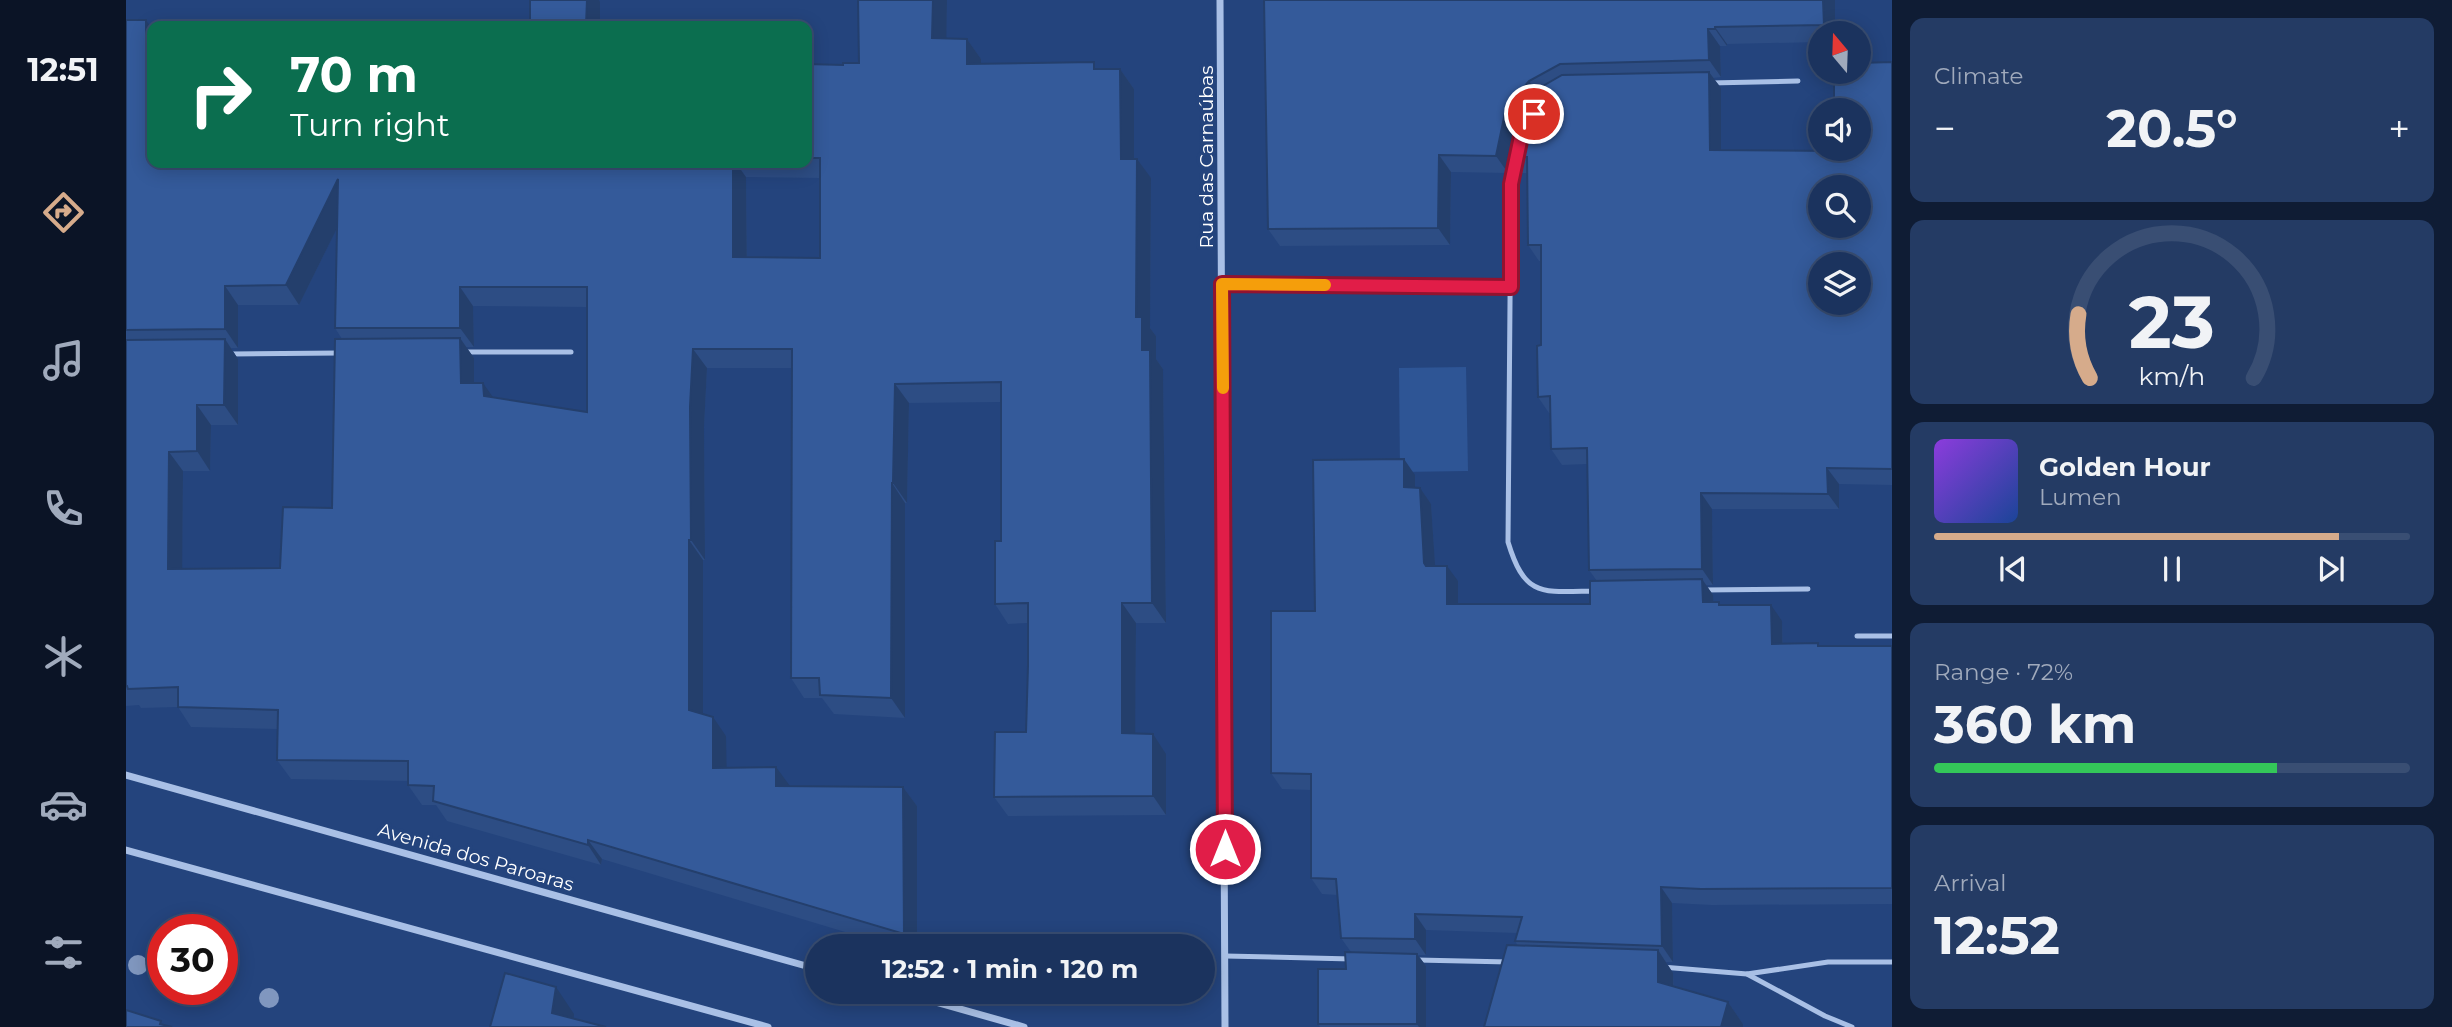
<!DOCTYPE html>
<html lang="en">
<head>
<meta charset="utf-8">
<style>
	:root { --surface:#1b335e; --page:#243b64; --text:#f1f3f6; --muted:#a0aabc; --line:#394e73; --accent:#d6ab8b }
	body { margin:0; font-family:Montserrat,sans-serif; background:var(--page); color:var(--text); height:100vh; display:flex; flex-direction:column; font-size:26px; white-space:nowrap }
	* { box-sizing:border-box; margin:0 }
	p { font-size:23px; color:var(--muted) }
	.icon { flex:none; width:38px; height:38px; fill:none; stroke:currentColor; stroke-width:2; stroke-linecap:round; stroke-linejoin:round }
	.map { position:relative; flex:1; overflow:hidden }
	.side { display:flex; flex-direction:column; gap:18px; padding:18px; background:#0f1c34; width:560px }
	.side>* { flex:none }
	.hud { position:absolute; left:21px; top:21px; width:665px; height:147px; border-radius:14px; box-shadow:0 4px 18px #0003,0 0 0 2px var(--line); background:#0b6e4f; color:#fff; overflow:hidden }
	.needle { width:46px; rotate:341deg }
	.controls { position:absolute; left:1682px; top:21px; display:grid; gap:14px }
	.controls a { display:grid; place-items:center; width:63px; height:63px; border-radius:50%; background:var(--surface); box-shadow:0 4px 18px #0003,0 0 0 2px var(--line); font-size:35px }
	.speed { position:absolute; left:21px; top:914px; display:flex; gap:14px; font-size:35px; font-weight:700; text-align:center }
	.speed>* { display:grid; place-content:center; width:91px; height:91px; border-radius:50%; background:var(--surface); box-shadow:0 4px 18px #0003,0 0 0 2px var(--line); line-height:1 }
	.speed .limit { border:10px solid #d22; background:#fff; color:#111 }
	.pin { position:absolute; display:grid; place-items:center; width:60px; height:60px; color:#fff; margin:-30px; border:4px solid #fff; border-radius:50%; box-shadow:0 2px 7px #0007 }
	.me { position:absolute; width:77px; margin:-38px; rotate:0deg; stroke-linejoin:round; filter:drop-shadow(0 0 5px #0008) }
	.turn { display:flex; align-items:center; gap:24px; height:147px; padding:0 28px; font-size:32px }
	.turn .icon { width:91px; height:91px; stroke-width:2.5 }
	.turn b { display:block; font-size:49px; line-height:60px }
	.big { font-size:52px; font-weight:700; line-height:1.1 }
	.side .tile { flex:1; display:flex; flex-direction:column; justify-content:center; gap:10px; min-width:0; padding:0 24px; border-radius:14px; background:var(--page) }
	.side .dial { align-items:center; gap:0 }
	.dial svg { height:182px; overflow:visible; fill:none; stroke:var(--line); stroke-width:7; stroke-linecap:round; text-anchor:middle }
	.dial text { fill:var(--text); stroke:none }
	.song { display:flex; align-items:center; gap:21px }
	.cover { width:84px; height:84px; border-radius:10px; background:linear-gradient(135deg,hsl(270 70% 55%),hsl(220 70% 35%)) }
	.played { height:7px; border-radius:4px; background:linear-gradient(90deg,var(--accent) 85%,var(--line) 85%) }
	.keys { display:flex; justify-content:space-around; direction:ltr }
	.heat { display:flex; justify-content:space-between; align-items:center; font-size:38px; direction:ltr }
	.charge { height:10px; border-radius:5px; background:linear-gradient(90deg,#34c759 72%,var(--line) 0) }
	.trip { position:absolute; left:679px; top:934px; width:410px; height:70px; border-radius:35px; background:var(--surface); box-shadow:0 4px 18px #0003,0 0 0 2px var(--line); font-weight:700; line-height:70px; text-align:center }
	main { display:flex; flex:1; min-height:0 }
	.menu { display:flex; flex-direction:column; width:126px; justify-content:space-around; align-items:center; background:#0b1426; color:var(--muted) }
	.menu .icon { width:49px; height:49px }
	.menu .active { color:var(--accent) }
	.menu b { font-size:32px; color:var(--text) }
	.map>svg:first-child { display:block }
</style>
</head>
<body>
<main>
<nav class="menu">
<b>12:51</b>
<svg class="icon active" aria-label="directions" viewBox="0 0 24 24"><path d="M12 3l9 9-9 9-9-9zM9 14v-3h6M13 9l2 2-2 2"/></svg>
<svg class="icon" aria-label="music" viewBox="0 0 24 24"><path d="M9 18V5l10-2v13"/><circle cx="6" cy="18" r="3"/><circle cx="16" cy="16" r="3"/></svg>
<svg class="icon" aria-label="phone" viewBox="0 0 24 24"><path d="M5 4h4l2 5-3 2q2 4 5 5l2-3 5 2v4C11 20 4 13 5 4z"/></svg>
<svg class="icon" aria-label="climate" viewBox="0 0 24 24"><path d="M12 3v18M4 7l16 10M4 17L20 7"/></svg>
<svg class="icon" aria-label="car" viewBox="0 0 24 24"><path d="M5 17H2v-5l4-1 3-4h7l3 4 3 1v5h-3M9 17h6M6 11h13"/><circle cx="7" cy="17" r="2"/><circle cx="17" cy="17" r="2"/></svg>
<svg class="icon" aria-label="filters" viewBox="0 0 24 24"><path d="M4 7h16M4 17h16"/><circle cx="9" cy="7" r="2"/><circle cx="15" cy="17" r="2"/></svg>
</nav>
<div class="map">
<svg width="1766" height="1027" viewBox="0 0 1766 1027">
	<rect width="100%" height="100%" fill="#24447d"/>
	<path fill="#2e5595" d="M1340,367L1342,471L1274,472L1273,368Z"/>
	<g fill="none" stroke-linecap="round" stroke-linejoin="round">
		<g stroke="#a9c0e6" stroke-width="5">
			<path d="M1584,83L1672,81"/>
			<path d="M1390,160L1385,184L1382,542C1399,598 1416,592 1469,591"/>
			<path d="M1096,284L1385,287"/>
			<path d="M339,352H445"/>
			<path d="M105,354L214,353"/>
			<path d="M1577,590L1682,589"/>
			<path d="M1731,636H1766"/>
			<path d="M1099,956L1226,959"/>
			<path d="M1291,960L1383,962"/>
			<path d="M1536,967L1621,974L1699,1016L1726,1027"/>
			<path d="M1621,974L1702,962H1766"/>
		</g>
		<g stroke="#a9c0e6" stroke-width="7">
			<path d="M1094,0L1099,1027"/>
			<path d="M0,775L691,969"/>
			<path d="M0,850L642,1027"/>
			<path d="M774,992L898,1027"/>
		</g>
	</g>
	<g fill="#8097bf">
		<circle cx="12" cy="965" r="10"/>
		<circle cx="143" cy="998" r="10"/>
	</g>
	<g fill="#2d4d84" fill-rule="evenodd">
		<path d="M821,0L820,39H841L855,59V64L973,69H994L1008,89V159L1025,178L1024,328L1030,336V359L1037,369L1040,623H1010L1009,734L1040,754V815L882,816L868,797L900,732L902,666V623L882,624L869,604L875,541V402L783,403L781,503H779V718L708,714L696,698H678L665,678L666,368H581L578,427L579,560H577V714L600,736V768L664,786L777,787L791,806V947H769L476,859L475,865L321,821L310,805H296L282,785V781L165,779L151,760L152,729L65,727L52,707L15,708L13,705L0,706V20L26,163H681V64L717,65L733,63ZM620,177L694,178V258L621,257ZM211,228L209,328L216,339L206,508L154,568L56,569L57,471H84L85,425H112V359L105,348H112V305H173ZM347,306L461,307V412L368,398L348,383V358L340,347H348Z"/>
		<path d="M1138,0H1709V33H1694V42L1601,44V46H1594L1595,77L1587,78L1595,88V150L1708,151L1766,62V485L1713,484V509H1586L1587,585H1580L1587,595V602H1593L1595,605L1656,621L1657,644L1692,643L1694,646H1766V904L1586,905L1546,903L1547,962H1540L1547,973L1548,986L1602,1002L1617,1024V1027H1358L1392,946L1389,941L1391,933L1300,930V955H1292L1300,966V1027H1194L1192,1024L1220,969L1225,952L1215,938L1211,895L1196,894L1185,878V790L1156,789L1145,773L1189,611L1289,475V488L1305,504L1309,566L1332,581V604H1464L1471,581L1463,570L1461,464L1436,465L1425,449L1424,413H1423L1412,397L1415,345V261H1413L1402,245L1401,173H1393L1385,161L1382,173L1325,172L1324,245L1154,246L1142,229Z"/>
	</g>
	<g fill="#243f6c">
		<path d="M461,0H473L474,2V26H460Z"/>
		<path d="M807,0H821L820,58L806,38Z"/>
		<path d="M1697,0H1709V33H1703L1698,25Z"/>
		<path d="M20,20L26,29V56L20,46Z"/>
		<path d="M1589,27L1601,44V46L1589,29Z"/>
		<path d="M1582,29L1594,46L1595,77L1583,60Z"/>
		<path d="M841,39L855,59V84L841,64Z"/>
		<path d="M994,69L1008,89V178L995,159Z"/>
		<path d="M1583,72L1595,88V166L1584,150Z"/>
		<path d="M1403,81L1415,98L1382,157L1385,161L1382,173L1370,156L1380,108Z"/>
		<path d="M1313,155L1325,172L1324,245L1312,228Z"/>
		<path d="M1011,159L1025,178L1024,328L1030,336V359L1037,369L1040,623L1026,603L1016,350L1010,317Z"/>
		<path d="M607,163H610L620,177L621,276L607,257Z"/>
		<path d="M212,179L226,198L173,305L160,285Z"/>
		<path d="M99,286L112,305V348L99,329Z"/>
		<path d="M334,287L347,306L348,347L334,328Z"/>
		<path d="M334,338L348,358V403L335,383Z"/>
		<path d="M99,339L112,359V425L98,405Z"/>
		<path d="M567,349L581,368L578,427L579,560L565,540L564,407Z"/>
		<path d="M357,383L371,403L358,396Z"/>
		<path d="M769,384L783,403L781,503L767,483Z"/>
		<path d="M71,405L85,425L84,471L71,451Z"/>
		<path d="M43,452L57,471L56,589L42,569Z"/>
		<path d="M1278,459L1289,475V503L1278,487Z"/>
		<path d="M1701,468L1713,484V509L1702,494Z"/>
		<path d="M766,483L779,503V718L765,698Z"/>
		<path d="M1294,488L1305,504L1310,579L1298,563Z"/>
		<path d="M1575,493L1586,509L1587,585L1576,569Z"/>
		<path d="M563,540L577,560V729L563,710Z"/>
		<path d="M1321,566L1332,581V620L1321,604Z"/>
		<path d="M1576,579L1587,595L1588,618L1577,602Z"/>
		<path d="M996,603L1010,623L1009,753L996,733Z"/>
		<path d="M1645,605L1656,621L1657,660L1646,644Z"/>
		<path d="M587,717L600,736L601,788L587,768Z"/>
		<path d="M1027,734L1040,754V815L1027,796Z"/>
		<path d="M650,767L664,786H650Z"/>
		<path d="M777,787L791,806V947H787L778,934Z"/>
		<path d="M462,840L476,859L475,865L462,845Z"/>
		<path d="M1535,887L1546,903L1547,962L1536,946Z"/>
		<path d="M1289,914L1300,930V955L1289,939Z"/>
		<path d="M1532,950L1547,973L1548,1004L1532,982Z"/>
		<path d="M1291,954L1300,966V1027H1293L1291,1024Z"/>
		<path d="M430,987L448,1014L447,1027L426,1013Z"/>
		<path d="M1602,1002L1617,1024V1027H1595Z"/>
	</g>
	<g fill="#345a9a" stroke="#243f6c" stroke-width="2" fill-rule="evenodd">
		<path d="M404,0H461L460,26H404Z"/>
		<path d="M732,0H807L806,38L841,39V64L968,62V69H994L995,159H1011L1010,317H1016V350H1024L1026,603H996V733L1027,734V796L868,797L869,732H900L902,666V603L869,604V541H875V382L769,384L767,483H766L765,698L694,695L693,678H665L666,349H567L564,407L565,540H563V710L587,717V768L650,767V786L777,787L778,934L462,840V845L307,801L308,786L282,785V761L151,760L152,710L52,707V687L2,689L1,686H0V340L99,339L98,405H71V451L43,452L42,569L154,568L157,507L206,508L209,339L334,338L335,383H357L358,396L461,412V287H334V328H209L212,179L160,285L99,286V329L0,330V20H20V46H26V163H607V257L694,258V158H681V64L717,65V63H733Z"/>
		<path d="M1138,0H1697L1698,25L1589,27V29H1582L1583,60L1434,64L1403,81L1380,108L1370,156L1313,155L1312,228L1142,229Z"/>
		<path d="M1766,62V469L1701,468L1702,494L1575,493L1576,569L1463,570L1461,448L1425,449L1424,396L1412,397L1411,346L1415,345V245H1402L1401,157H1382L1391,113L1410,90L1436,75L1583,72L1584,150L1708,151V149H1732V110H1708V72H1732V63ZM1694,187H1732V226H1694ZM1694,264H1732V303H1694Z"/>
		<path d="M1278,459V487L1294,488L1298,563L1300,566H1321V604H1464V581L1576,579L1577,602H1593V605H1645L1646,644L1692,643V646H1766V888L1575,889L1535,887L1536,946L1389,941L1396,917L1289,914V939L1215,938L1210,879L1185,878V774L1145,773V611H1189L1187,460Z"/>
		<path d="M1381,945L1532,950V982L1602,1002L1595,1027H1358Z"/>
		<path d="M1219,952L1291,954V1024H1192V969H1220Z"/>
		<path d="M379,973L430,987L426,1013L480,1027H364Z"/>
		<path d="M0,1010L35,1021L34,1024L46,1027H0Z"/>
	</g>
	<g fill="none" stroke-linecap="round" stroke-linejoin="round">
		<defs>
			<path id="route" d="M1099,849L1096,284L1385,287V184L1397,127L1408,114"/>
		</defs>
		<use href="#route" stroke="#92132f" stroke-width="18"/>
		<use href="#route" stroke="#e11d48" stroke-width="12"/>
		<path stroke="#f59e0b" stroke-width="12" d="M1097,388L1096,284L1199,285"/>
	</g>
	<g text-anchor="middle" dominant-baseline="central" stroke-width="7" stroke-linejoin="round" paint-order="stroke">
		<g font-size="19" fill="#fff" stroke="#24447d">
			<text transform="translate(1080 157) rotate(-90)">Rua das Carnaúbas</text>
			<text transform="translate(350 857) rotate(16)">Avenida dos Paroaras</text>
		</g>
	</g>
</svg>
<div class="controls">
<a><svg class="needle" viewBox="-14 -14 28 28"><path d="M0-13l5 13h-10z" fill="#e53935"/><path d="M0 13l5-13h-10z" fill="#a0aabc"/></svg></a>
<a><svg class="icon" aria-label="sound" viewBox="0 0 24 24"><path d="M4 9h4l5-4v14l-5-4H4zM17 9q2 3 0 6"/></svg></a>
<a><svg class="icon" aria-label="search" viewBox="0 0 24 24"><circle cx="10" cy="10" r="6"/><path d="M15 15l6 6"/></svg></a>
<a><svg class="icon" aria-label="layers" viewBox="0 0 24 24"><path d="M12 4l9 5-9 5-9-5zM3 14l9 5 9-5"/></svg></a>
</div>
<div class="speed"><div class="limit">30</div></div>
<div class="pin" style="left:1408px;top:114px;background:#d93025"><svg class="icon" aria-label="arrive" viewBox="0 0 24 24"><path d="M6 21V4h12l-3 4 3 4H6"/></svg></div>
<svg class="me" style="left:1099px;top:849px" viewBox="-20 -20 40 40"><circle r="17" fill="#e11d48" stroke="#fff" stroke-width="3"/><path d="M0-11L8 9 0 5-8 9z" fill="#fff"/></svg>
<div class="trip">12:52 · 1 min · 120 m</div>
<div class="hud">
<div class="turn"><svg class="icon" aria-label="right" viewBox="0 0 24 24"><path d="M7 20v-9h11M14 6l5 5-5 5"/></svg><div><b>70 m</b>Turn right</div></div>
</div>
</div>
<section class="side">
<div class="tile"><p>Climate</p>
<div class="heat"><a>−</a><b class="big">20.5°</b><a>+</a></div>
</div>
<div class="tile dial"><svg viewBox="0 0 100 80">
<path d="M14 69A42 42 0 1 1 86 69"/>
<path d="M14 69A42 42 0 0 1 9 41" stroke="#d6ab8b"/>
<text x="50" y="56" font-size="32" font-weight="700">23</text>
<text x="50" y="72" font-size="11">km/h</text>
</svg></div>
<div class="tile">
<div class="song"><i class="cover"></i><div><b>Golden Hour</b><p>Lumen</p></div></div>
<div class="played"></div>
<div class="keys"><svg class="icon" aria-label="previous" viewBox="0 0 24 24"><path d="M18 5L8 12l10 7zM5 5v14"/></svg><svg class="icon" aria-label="pause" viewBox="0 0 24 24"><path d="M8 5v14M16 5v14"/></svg><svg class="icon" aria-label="next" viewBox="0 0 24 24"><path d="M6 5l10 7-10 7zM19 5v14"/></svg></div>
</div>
<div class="tile"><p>Range · 72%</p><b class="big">360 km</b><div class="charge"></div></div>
<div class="tile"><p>Arrival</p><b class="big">12:52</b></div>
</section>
</main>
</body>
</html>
